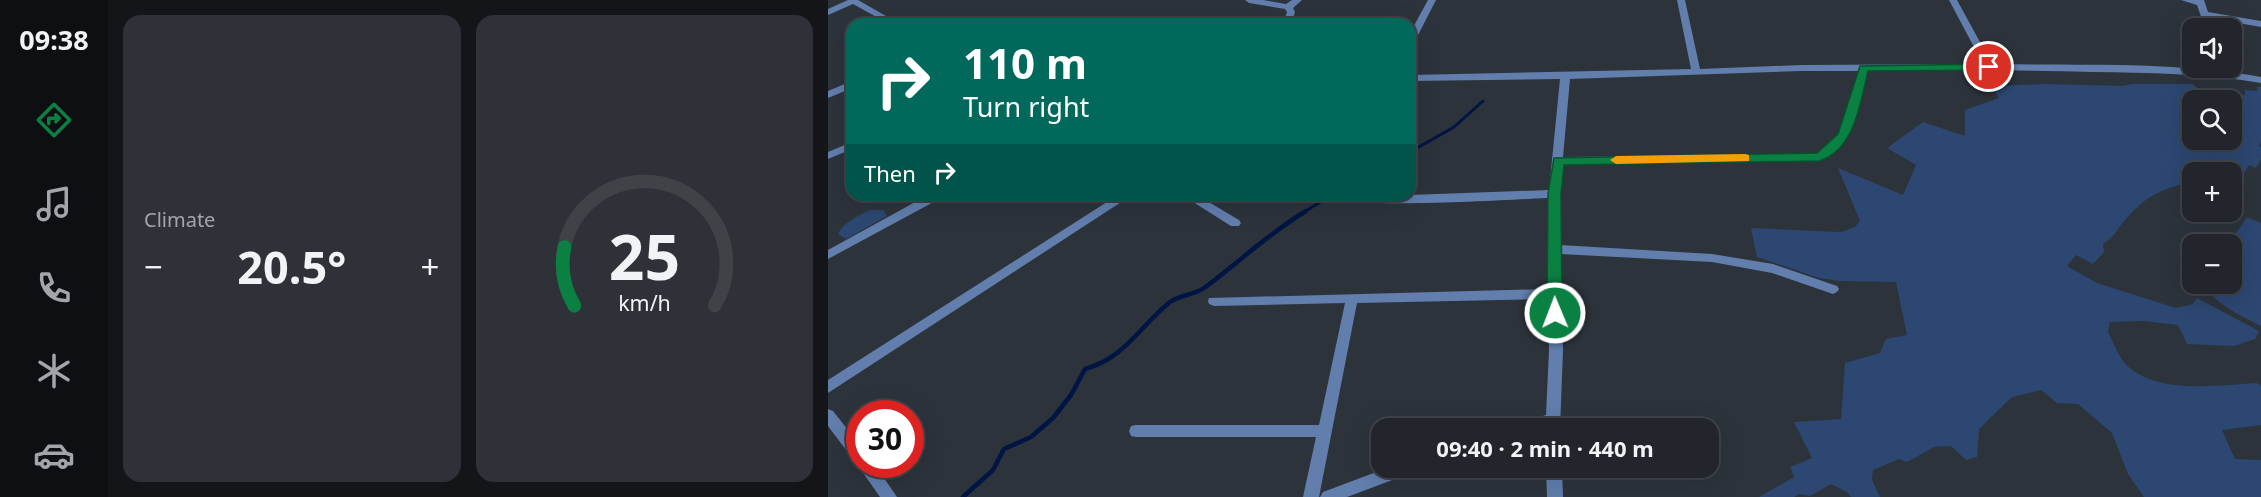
<!DOCTYPE html>
<html lang="en">
<head>
<meta charset="utf-8">
<style>
	:root { --surface:#22262c; --page:#2e3238; --text:#f1f3f6; --muted:#a2a5a9; --line:#3f4348; --accent:#0b8043 }
	body { margin:0; font-family:"Noto Sans",sans-serif; background:var(--page); color:var(--text); height:100vh; display:flex; flex-direction:column; font-size:22px; white-space:nowrap }
	* { box-sizing:border-box; margin:0 }
	p { font-size:20px; color:var(--muted) }
	.icon { flex:none; width:33px; height:33px; fill:none; stroke:currentColor; stroke-width:2; stroke-linecap:round; stroke-linejoin:round }
	.map { position:relative; flex:1; overflow:hidden }
	.panel { display:flex; flex-direction:column; gap:15px; padding:15px; background:#131518; width:720px }
	.panel>* { flex:none }
	.guide { position:absolute; left:18px; top:18px; width:570px; height:183px; border-radius:18px; box-shadow:0 6px 24px #0002,0 0 0 2px var(--line); background:#00695c; color:#fff; overflow:hidden }
	.controls { position:absolute; left:1354px; top:18px; display:grid; gap:12px }
	.controls a { display:grid; place-items:center; width:60px; height:60px; border-radius:12px; background:var(--surface); box-shadow:0 6px 24px #0002,0 0 0 2px var(--line); font-size:30px }
	.speed { position:absolute; left:18px; top:400px; display:flex; gap:12px; font-size:30px; font-weight:700; text-align:center }
	.speed>* { display:grid; place-content:center; width:78px; height:78px; border-radius:50%; background:var(--surface); box-shadow:0 6px 24px #0002,0 0 0 2px var(--line); line-height:1 }
	.speed .limit { border:9px solid #d22; background:#fff; color:#111 }
	.pin { position:absolute; display:grid; place-items:center; width:51px; height:51px; color:#fff; margin:-26px; border:3px solid #fff; border-radius:50%; box-shadow:0 2px 6px #0007 }
	.me { position:absolute; width:66px; margin:-33px; rotate:359deg; stroke-linejoin:round; filter:drop-shadow(0 0 4px #0008) }
	.turn { display:flex; align-items:center; gap:21px; height:126px; padding:0 18px; font-size:27px }
	.turn .icon { width:78px; height:78px; stroke-width:2.5 }
	.turn b { display:block; font-size:42px; line-height:51px }
	.then { display:flex; align-items:center; height:57px; padding:0 18px; background:#0003; gap:12px; font-size:22px }
	.big { font-size:45px; font-weight:700; line-height:1.1 }
	.panel .card { flex:1; display:flex; flex-direction:column; justify-content:center; gap:9px; min-width:0; padding:0 21px; border-radius:18px; background:var(--page) }
	.panel .dial { align-items:center; gap:0 }
	.dial svg { height:156px; overflow:visible; fill:none; stroke:var(--line); stroke-width:7; stroke-linecap:round; text-anchor:middle }
	.dial text { fill:var(--text); stroke:none }
	.heat { display:flex; justify-content:space-between; align-items:center; font-size:33px; direction:ltr }
	.panel .tiles { flex:1; display:grid; gap:15px; grid-template-columns:repeat(2,1fr) }
	.trip { position:absolute; left:543px; top:418px; width:348px; height:60px; border-radius:18px; background:var(--surface); box-shadow:0 6px 24px #0002,0 0 0 2px var(--line); font-weight:700; line-height:60px; text-align:center }
	main { display:flex; flex:1; min-height:0 }
	.dock { display:flex; flex-direction:column; width:108px; justify-content:space-around; align-items:center; background:#0e0f12; color:var(--muted) }
	.dock .icon { width:42px; height:42px }
	.dock .on { color:var(--accent) }
	.dock b { font-size:27px; color:var(--text) }
	.map>svg:first-child { display:block }
</style>
</head>
<body>
<main>
<nav class="dock">
<b>09:38</b>
<svg class="icon on" aria-label="directions" viewBox="0 0 24 24"><path d="M12 3l9 9-9 9-9-9zM9 14v-3h6M13 9l2 2-2 2"/></svg>
<svg class="icon" aria-label="music" viewBox="0 0 24 24"><path d="M9 18V5l10-2v13"/><circle cx="6" cy="18" r="3"/><circle cx="16" cy="16" r="3"/></svg>
<svg class="icon" aria-label="phone" viewBox="0 0 24 24"><path d="M5 4h4l2 5-3 2q2 4 5 5l2-3 5 2v4C11 20 4 13 5 4z"/></svg>
<svg class="icon" aria-label="climate" viewBox="0 0 24 24"><path d="M12 3v18M4 7l16 10M4 17L20 7"/></svg>
<svg class="icon" aria-label="car" viewBox="0 0 24 24"><path d="M5 17H2v-5l4-1 3-4h7l3 4 3 1v5h-3M9 17h6M6 11h13"/><circle cx="7" cy="17" r="2"/><circle cx="17" cy="17" r="2"/></svg>
</nav>
<section class="panel">
<div class="tiles">
<div class="card"><p>Climate</p>
<div class="heat"><a>−</a><b class="big">20.5°</b><a>+</a></div>
</div>
<div class="card dial"><svg viewBox="0 0 100 80">
<path d="M14 69A42 42 0 1 1 86 69"/>
<path d="M14 69A42 42 0 0 1 9 39" stroke="#0b8043"/>
<text x="50" y="56" font-size="32" font-weight="700">25</text>
<text x="50" y="72" font-size="11">km/h</text>
</svg></div>
</div>
</section>
<div class="map">
<svg width="1433" height="497" viewBox="0 0 1433 497">
	<rect width="100%" height="100%" fill="#2d333b"/>
	<g fill="#2c4771" fill-rule="evenodd">
		<path d="M1218,84L1294,86L1304,84H1365L1370,89L1417,95V90L1430,91L1429,87H1433V142L1431,146L1433,147V159L1428,168L1421,165L1411,182L1406,180L1404,183V172H1365V181C1332,190 1320,194 1297,220C1289,229 1287,237 1275,244L1276,252L1265,264L1248,255L1239,266L1269,283L1348,308L1365,304L1369,298L1431,331L1427,339L1406,346L1359,344L1350,325L1315,321L1282,322L1280,332C1285,341 1289,353 1295,361C1324,396 1389,385 1429,383L1433,386V425L1394,430L1407,459L1433,460V497H1316L1300,474L1284,433L1250,404L1229,403L1213,390L1184,397L1151,429L1149,457L1138,460L1123,446L1106,447L1079,462L1071,459L1045,470L1044,480L1052,497H1023L1019,492L1003,484L982,496L971,494L966,497H931L966,477L962,467L984,458L966,422L1013,419L1017,363L1052,353L1058,339L1079,335L1068,282L1011,281L991,278L929,257L923,228L1013,232L1027,227L1032,221L1010,168L1075,195L1088,165L1059,148L1095,122L1137,136V110L1171,98L1162,86ZM1365,100H1404V140H1365Z"/>
		<path d="M42,210H55L59,216L18,239L10,234C16,221 31,216 42,210Z"/>
		<path d="M1419,217L1433,223V326C1417,318 1382,301 1376,284H1404V244H1401Z"/>
	</g>
	<g fill="none" stroke-linecap="round" stroke-linejoin="round">
		<g stroke="#001544" stroke-width="3">
			<path d="M582,152L626,127L655,101"/>
			<path d="M476,212L504,195"/>
		</g>
		<path stroke="#001544" stroke-width="4.5" d="M135,497L165,470L176,449L203,437L225,418L243,395L257,369C297,358 311,327 342,302C352,295 366,295 376,288C410,263 441,233 478,211"/>
		<g fill="#617ead" fill-rule="evenodd">
			<path d="M20,0H30L72,24H61L25,4L0,15V9Z"/>
			<path d="M417,0H435L458,4L464,0H474L465,8L467,12L463,24H455L459,12L457,9L421,3Z"/>
			<path d="M600,0H608L587,41L582,44V33Z"/>
			<path d="M849,0H857L872,69L973,65L1155,64L1121,0H1129L1164,64C1253,66 1345,61 1433,77V83C1377,73 1321,73 1264,72C1190,70 1115,70 1040,70C1031,104 1027,141 995,159L734,164L732,194V245L884,254L945,264L1009,286L1011,289L1009,292L1005,294L944,273L884,262L732,254L735,350L732,429H685L687,424L718,415L721,350L720,299L529,303L491,497H475L488,437H308L303,436L301,431L303,426L308,425H491L517,303L386,306L381,304L380,301L381,298L720,289V198C689,199 516,211 501,195H582L721,190L732,79L582,81V75L863,69ZM973,71H1031C1022,101 1019,136 989,154L735,157L742,79Z"/>
			<path d="M1353,0H1376L1380,12L1433,21V27L1382,18L1385,28H1377L1369,5Z"/>
			<path d="M24,81V88L0,98V91Z"/>
			<path d="M24,142V149L0,159V152Z"/>
			<path d="M100,195H115L113,198L0,259V250Z"/>
			<path d="M290,195H304L0,393V380Z"/>
			<path d="M354,195H369L411,220L413,223L411,226H403Z"/>
			<path d="M0,409L5,411L32,445V465H47L69,497H52L33,470L30,465L31,463L27,462L0,426Z"/>
			<path d="M559,468H586L583,473L519,497H492L495,492Z"/>
			<path d="M718,468H734L735,497H719Z"/>
		</g>
	</g>
	<path fill="#0b8043" stroke="#07532c" stroke-width="1.5" d="M1161,64L1167,67L1165,70L1040,71C1032,103 1027,150 991,161L736,165L733,194L734,313L732,317H721L719,313L720,194L726,158L989,153L1010,134L1032,66Z"/>
	<path fill="#f59e0b" d="M917,154L921,155V161L788,164L782,160L788,156Z"/>
</svg>
<div class="controls">
<a><svg class="icon" aria-label="sound" viewBox="0 0 24 24"><path d="M4 9h4l5-4v14l-5-4H4zM17 9q2 3 0 6"/></svg></a>
<a><svg class="icon" aria-label="search" viewBox="0 0 24 24"><circle cx="10" cy="10" r="6"/><path d="M15 15l6 6"/></svg></a>
<a>+</a>
<a>−</a>
</div>
<div class="speed"><div class="limit">30</div></div>
<div class="pin" style="left:1161px;top:67px;background:#d93025"><svg class="icon" aria-label="arrive" viewBox="0 0 24 24"><path d="M6 21V4h12l-3 4 3 4H6"/></svg></div>
<svg class="me" style="left:727px;top:313px" viewBox="-20 -20 40 40"><circle r="17" fill="#0b8043" stroke="#fff" stroke-width="3"/><path d="M0-11L8 9 0 5-8 9z" fill="#fff"/></svg>
<div class="trip">09:40 · 2 min · 440 m</div>
<div class="guide">
<div class="turn"><svg class="icon" aria-label="right" viewBox="0 0 24 24"><path d="M7 20v-9h11M14 6l5 5-5 5"/></svg><div><b>110 m</b>Turn right</div></div>
<div class="then">Then<svg class="icon" aria-label="right" viewBox="0 0 24 24"><path d="M7 20v-9h11M14 6l5 5-5 5"/></svg></div>
</div>
</div>
</main>
</body>
</html>
